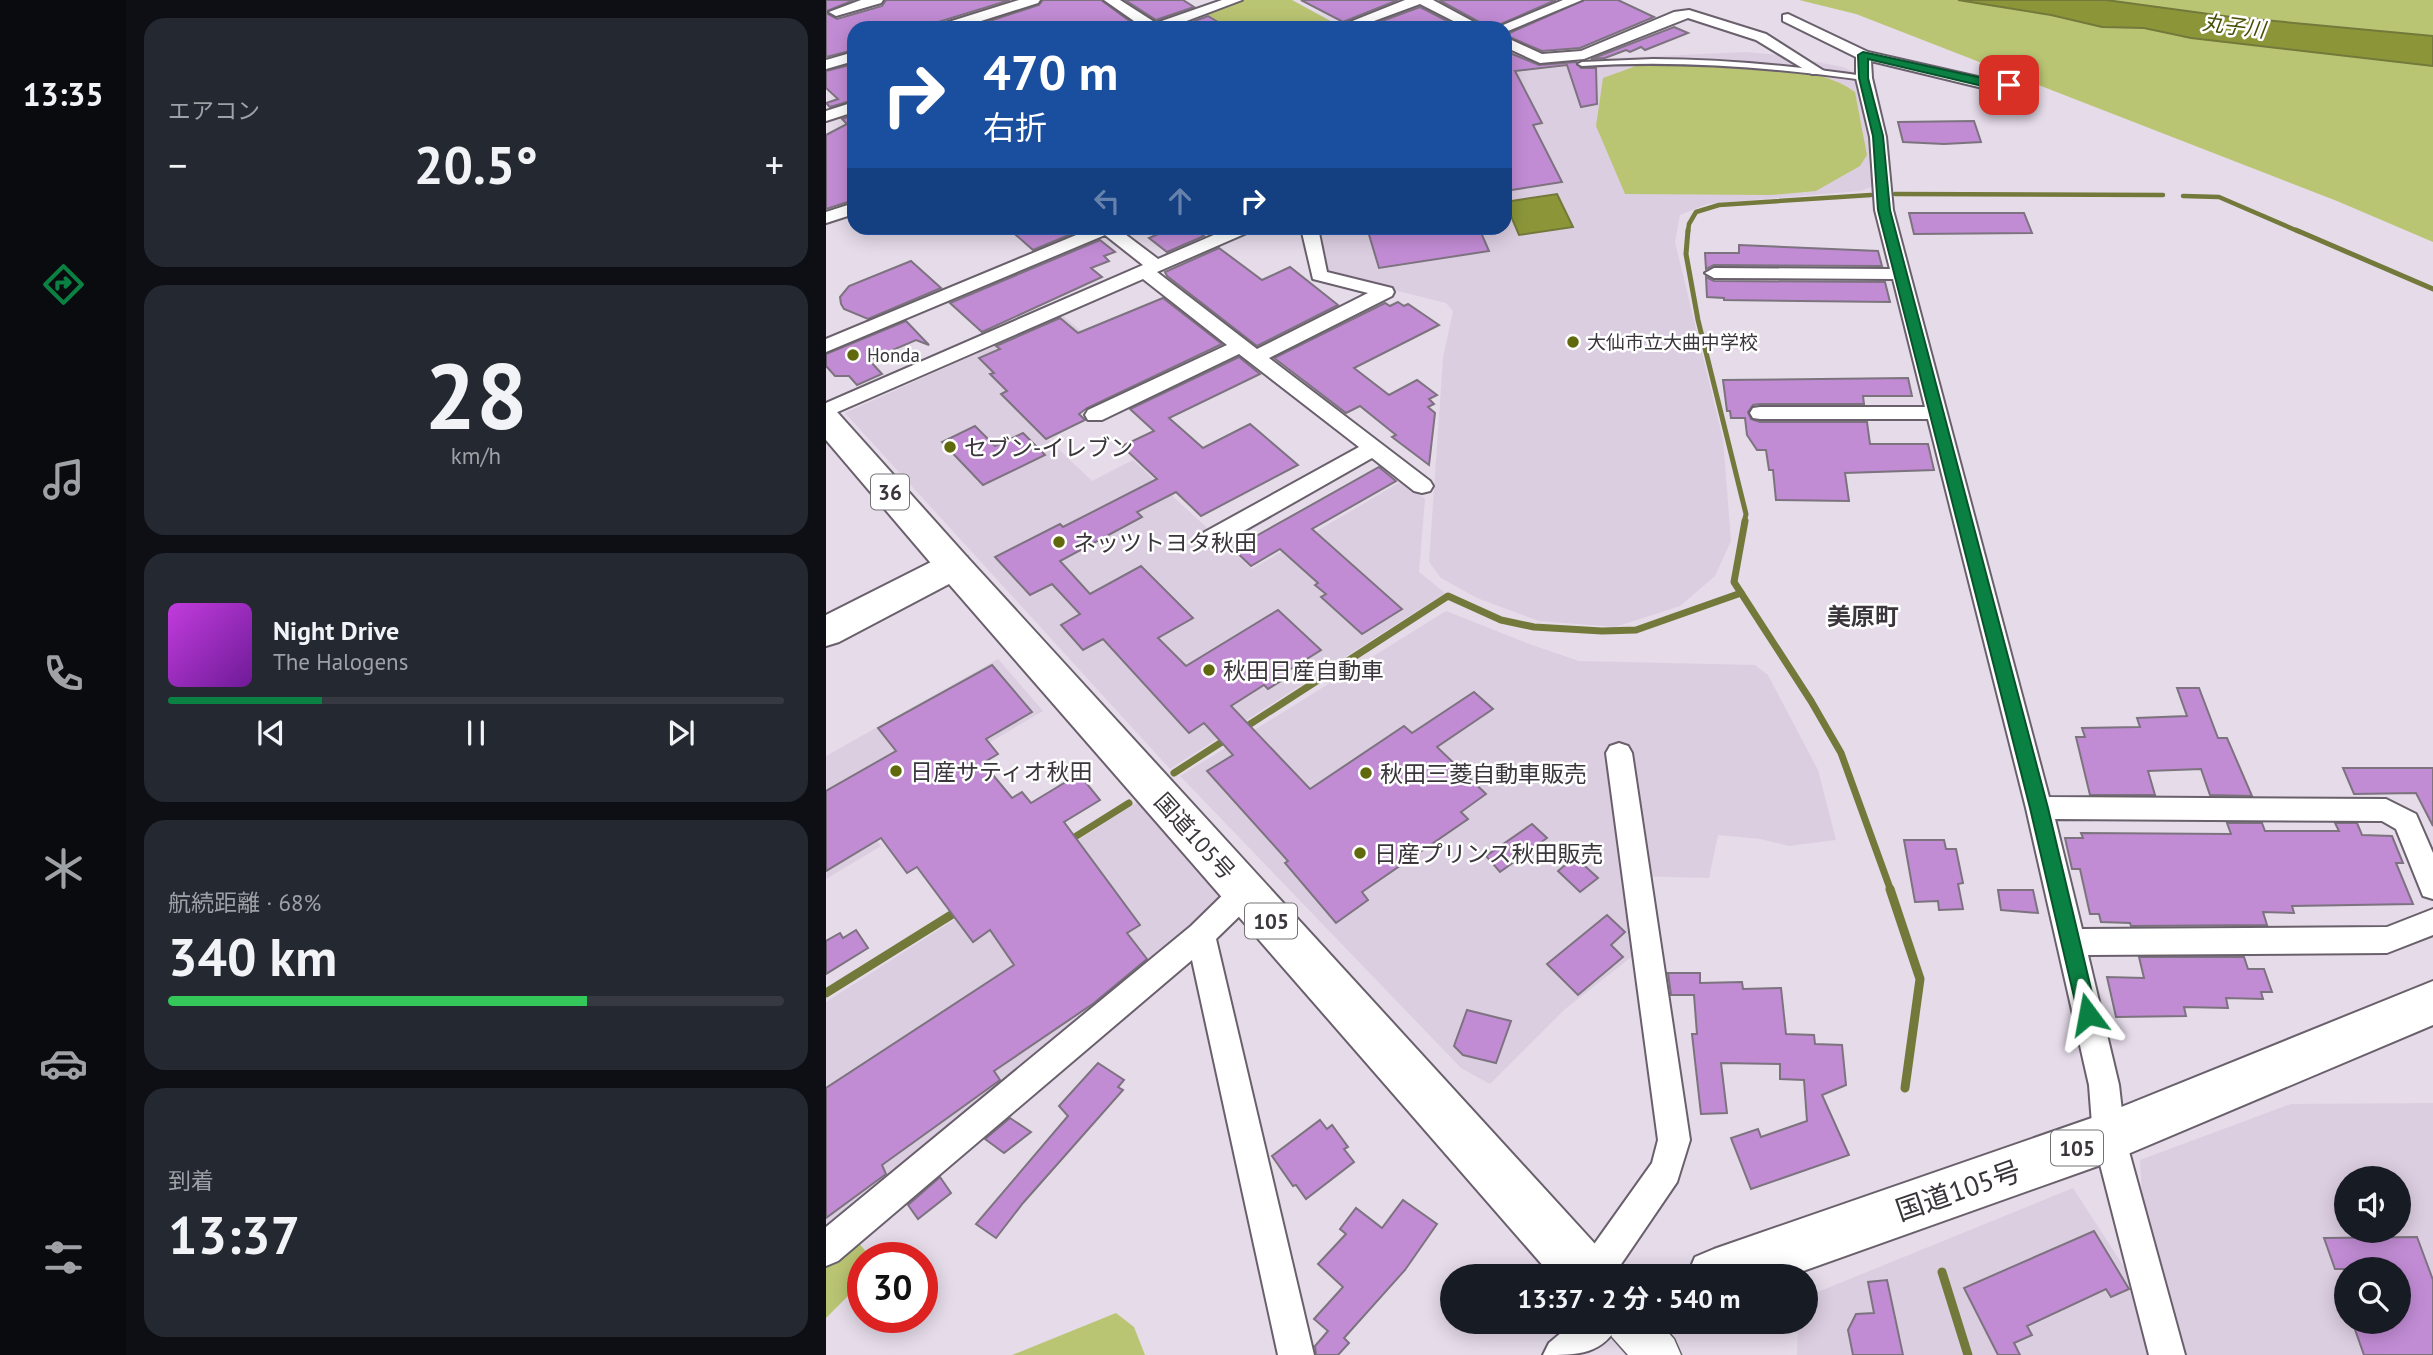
<!DOCTYPE html>
<html lang="ja">
<head>
<meta charset="utf-8">
<style>
	:root { --surface:#171b24; --page:#242831; --text:#f1f3f6; --muted:#9ea1a6; --line:#363941; --accent:#0b8043 }
	body { margin:0; font-family:"PT Sans","Noto Sans JP",sans-serif; background:var(--page); color:var(--text); height:100vh; display:flex; flex-direction:column; font-size:26px; white-space:nowrap }
	* { box-sizing:border-box; margin:0 }
	p { font-size:23px; color:var(--muted) }
	.icon { flex:none; width:38px; height:38px; fill:none; stroke:currentColor; stroke-width:2; stroke-linecap:round; stroke-linejoin:round }
	.map { position:relative; flex:1; overflow:hidden }
	.side { display:flex; flex-direction:column; gap:18px; padding:18px; background:#0d0f14; width:700px }
	.side>* { flex:none }
	.hud { position:absolute; left:21px; top:21px; width:665px; height:214px; border-radius:21px; box-shadow:0 4px 18px #0003; background:#1a4fa0; color:#fff; overflow:hidden }
	.fabs { position:absolute; left:1508px; top:1166px; display:grid; gap:14px }
	.fabs a { display:grid; place-items:center; width:77px; height:77px; border-radius:50%; background:var(--surface); box-shadow:0 4px 18px #0003; font-size:35px }
	.speed { position:absolute; left:21px; top:1242px; display:flex; gap:14px; font-size:35px; font-weight:700; text-align:center }
	.speed>* { display:grid; place-content:center; width:91px; height:91px; border-radius:50%; background:var(--surface); box-shadow:0 4px 18px #0003; line-height:1 }
	.speed .limit { border:10px solid #d22; background:#fff; color:#111 }
	.pin { position:absolute; display:grid; place-items:center; width:60px; height:60px; color:#fff; margin:-30px; border-radius:14px; box-shadow:0 4px 10px #0006 }
	.me { position:absolute; width:77px; margin:-38px; rotate:347deg; stroke-linejoin:round; filter:drop-shadow(0 0 5px #0008) }
	.turn { display:flex; align-items:center; gap:24px; height:147px; padding:0 21px; font-size:32px }
	.turn .icon { width:91px; height:91px; stroke-width:2.5 }
	.turn b { display:block; font-size:49px; line-height:60px }
	.lanes { display:flex; align-items:center; height:66px; padding:0 21px; background:#0003; justify-content:center; gap:35px; direction:ltr }
	.lanes .off { opacity:.35 }
	.big { font-size:52px; font-weight:700; line-height:1.1 }
	.side .tile { flex:1; display:flex; flex-direction:column; justify-content:center; gap:10px; min-width:0; padding:0 24px; border-radius:21px; background:var(--page) }
	.side .dial { align-items:center; gap:0 }
	.dial b { font-size:91px; line-height:1 }
	.song { display:flex; align-items:center; gap:21px }
	.cover { width:84px; height:84px; border-radius:10px; background:linear-gradient(135deg,hsl(290 70% 55%),hsl(280 70% 35%)) }
	.played { height:7px; border-radius:4px; background:linear-gradient(90deg,var(--accent) 25%,var(--line) 25%) }
	.keys { display:flex; justify-content:space-around; direction:ltr }
	.heat { display:flex; justify-content:space-between; align-items:center; font-size:38px; direction:ltr }
	.charge { height:10px; border-radius:5px; background:linear-gradient(90deg,#34c759 68%,var(--line) 0) }
	.trip { position:absolute; left:614px; top:1264px; width:378px; height:70px; border-radius:35px; background:var(--surface); box-shadow:0 4px 18px #0003; font-weight:700; line-height:70px; text-align:center }
	main { display:flex; flex:1; min-height:0 }
	.tabs { display:flex; flex-direction:column; width:126px; justify-content:space-around; align-items:center; background:#090b0e; color:var(--muted) }
	.tabs .icon { width:49px; height:49px }
	.tabs .active { color:var(--accent) }
	.tabs b { font-size:32px; color:var(--text) }
	.map>svg:first-child { display:block }
</style>
</head>
<body>
<main>
<nav class="tabs">
<b>13:35</b>
<svg class="icon active" aria-label="directions" viewBox="0 0 24 24"><path d="M12 3l9 9-9 9-9-9zM9 14v-3h6M13 9l2 2-2 2"/></svg>
<svg class="icon" aria-label="music" viewBox="0 0 24 24"><path d="M9 18V5l10-2v13"/><circle cx="6" cy="18" r="3"/><circle cx="16" cy="16" r="3"/></svg>
<svg class="icon" aria-label="phone" viewBox="0 0 24 24"><path d="M5 4h4l2 5-3 2q2 4 5 5l2-3 5 2v4C11 20 4 13 5 4z"/></svg>
<svg class="icon" aria-label="climate" viewBox="0 0 24 24"><path d="M12 3v18M4 7l16 10M4 17L20 7"/></svg>
<svg class="icon" aria-label="car" viewBox="0 0 24 24"><path d="M5 17H2v-5l4-1 3-4h7l3 4 3 1v5h-3M9 17h6M6 11h13"/><circle cx="7" cy="17" r="2"/><circle cx="17" cy="17" r="2"/></svg>
<svg class="icon" aria-label="filters" viewBox="0 0 24 24"><path d="M4 7h16M4 17h16"/><circle cx="9" cy="7" r="2"/><circle cx="15" cy="17" r="2"/></svg>
</nav>
<section class="side">
<div class="tile"><p>エアコン</p>
<div class="heat"><a>−</a><b class="big">20.5°</b><a>+</a></div>
</div>
<div class="tile dial"><b>28</b><p>km/h</p></div>
<div class="tile">
<div class="song"><i class="cover"></i><div><b>Night Drive</b><p>The Halogens</p></div></div>
<div class="played"></div>
<div class="keys"><svg class="icon" aria-label="previous" viewBox="0 0 24 24"><path d="M18 5L8 12l10 7zM5 5v14"/></svg><svg class="icon" aria-label="pause" viewBox="0 0 24 24"><path d="M8 5v14M16 5v14"/></svg><svg class="icon" aria-label="next" viewBox="0 0 24 24"><path d="M6 5l10 7-10 7zM19 5v14"/></svg></div>
</div>
<div class="tile"><p>航続距離 · 68%</p><b class="big">340 km</b><div class="charge"></div></div>
<div class="tile"><p>到着</p><b class="big">13:37</b></div>
</section>
<div class="map">
<svg width="1607" height="1355" viewBox="0 0 1607 1355">
	<rect width="100%" height="100%" fill="#e5dbe9"/>
	<g fill="#dccee1" fill-rule="evenodd">
		<path d="M920,52L955,55L1017,67L1029,73L1047,152L1046,187L1034,191L881,204L854,215L849,242L897,439L905,541L889,576L854,606L789,627L713,621L651,598L615,578L603,562L617,358L627,311L620,303L504,274L500,268L492,228H679V61L702,62Z"/>
		<path d="M236,315L295,365L205,423L266,481L307,460L426,569L576,481L599,499L593,572L619,593L344,769L19,413Z"/>
		<path d="M620,611L706,645L753,661L929,665L942,675L992,770L1010,840L963,846L934,839L892,835L883,878L803,876L813,951L738,1010L664,1084L635,1068L354,776Z"/>
		<path d="M172,659L217,711L35,818L55,846L0,879V756Z"/>
		<path d="M321,796L406,893L0,1241V1002Z"/>
		<path d="M1607,1103V1355H1359L1316,1193L1314,1160L1465,1104ZM1521,1178H1573V1230H1521ZM1521,1269H1573V1321H1521Z"/>
		<path d="M1247,1188L1311,1287L1327,1355H971L972,1321H980V1304L987,1294Z"/>
	</g>
	<g fill="#bac573">
		<path d="M417,0H466L512,25L505,28H404L379,13Z"/>
		<path d="M973,0H1132L1225,15L1276,27L1318,28L1365,38L1607,66V242L1511,201L1030,14Z"/>
		<path d="M1280,0H1607V36L1405,17Z"/>
		<path d="M810,66C865,66 986,58 1029,92L1041,155L1034,166L990,191L945,195L799,194L770,126L777,78Z"/>
		<path d="M29,1239L46,1258H37V1281L0,1318V1261Z"/>
		<path d="M290,1313L308,1327L319,1355H186Z"/>
	</g>
	<g fill="#8c9639" stroke="#73793a" stroke-width="2">
		<path d="M1132,0H1280L1405,17L1607,36V66L1365,38L1318,28L1276,27L1225,15Z"/>
		<path d="M731,194L747,227L693,235L679,202Z"/>
	</g>
	<g fill="none" stroke-linecap="round" stroke-linejoin="round">
		<g stroke="#73793a" stroke-width="4.5">
			<path d="M1069,194L1337,195"/>
			<path d="M1357,196L1393,197L1474,232"/>
			<path d="M862,232L863,224L870,212L893,205L1045,195"/>
		</g>
		<g stroke="#73793a" stroke-width="5">
			<path d="M862,230L860,254L872,320L920,514L918,523"/>
			<path d="M1470,230L1607,289"/>
		</g>
		<g stroke="#73793a" stroke-width="7">
			<path d="M919,521L908,582L985,701L1015,753L1065,891"/>
			<path d="M415,730L622,596L675,620L708,627L776,631L810,630L915,593"/>
			<path d="M348,773L402,738"/>
			<path d="M244,840L303,803"/>
		</g>
		<g stroke="#73793a" stroke-width="9">
			<path d="M1064,889L1094,979L1079,1088"/>
			<path d="M0,993L133,910"/>
			<path d="M1116,1272L1142,1355"/>
		</g>
	</g>
	<g fill="#c28cd5" stroke="#7c737f" stroke-width="2">
		<path d="M0,0H28L1,11L2,14L11,19L56,6L60,0H184L112,22L108,28H28V50L0,57Z"/>
		<path d="M217,0H275L313,28H142L213,5Z"/>
		<path d="M299,0H357L368,7L330,20Z"/>
		<path d="M475,0H572L517,22Z"/>
		<path d="M613,0H730L668,27L658,22L655,23Z"/>
		<path d="M758,0H792L828,17L754,48L716,51L679,35Z"/>
		<path d="M594,7L633,27L537,28Z"/>
		<path d="M382,16L402,28H349Z"/>
		<path d="M848,27L862,33L819,50L815,47L804,52L800,50L779,58L765,59Z"/>
		<path d="M679,51L713,65L750,62L755,68H770L771,104L755,107L741,65L689,71L716,123L707,125L736,182L679,191Z"/>
		<path d="M28,64V100L4,107L0,103L12,99L0,88V71Z"/>
		<path d="M28,115V200L0,209V135L21,124L16,119Z"/>
		<path d="M1148,121L1155,142L1118,144L1077,142L1072,122Z"/>
		<path d="M1083,213H1198L1206,233L1088,234Z"/>
		<path d="M182,228H260L207,250Z"/>
		<path d="M320,228H366L378,236L341,252L323,238L330,235Z"/>
		<path d="M541,228H653L663,251L553,268Z"/>
		<path d="M274,240L289,252L278,256L283,261L265,268L276,277L156,332L124,303Z"/>
		<path d="M913,245L1052,251L1056,266L888,265L880,269L879,253H913Z"/>
		<path d="M393,248L436,280L464,267L512,305L431,346L341,276L339,272Z"/>
		<path d="M85,261L115,288L42,319L18,309L15,304L14,297L23,286Z"/>
		<path d="M880,277L888,281L1059,282L1064,302L898,300V298L881,297Z"/>
		<path d="M337,298L396,344L261,408L253,414L259,420L220,439L175,394L181,391L164,374L168,373L153,358L174,349L170,346L234,318L252,333Z"/>
		<path d="M572,302L578,306L582,304L613,325L528,368L563,395L591,380L611,395L603,399L608,404L602,407L609,413L603,465L566,437L570,435L534,406L520,413L448,358L559,303L564,306Z"/>
		<path d="M80,321L103,345L90,340L43,360L56,374L31,385L23,376H9L0,366V354Z"/>
		<path d="M413,357L434,374L343,418L377,448L424,424L472,465L375,516L350,492L311,512L316,517L234,561L264,594L315,566L367,618L332,638L360,666L452,610L495,650L460,672L463,676L442,689L438,685L405,706L484,789L578,726L586,733L648,692L667,709L611,747L660,794L635,812L642,819L536,892L542,900L510,923L459,863L462,861L381,771L407,755L378,723L363,733L277,639L257,650L235,625L254,614L226,584L204,595L169,557L234,524L237,527L331,479L296,446L328,431L304,409Z"/>
		<path d="M1082,378L1086,396H1037L1038,404H934L927,405L922,412L925,419L934,422H1041L1044,444H1102L1108,470L1019,473L1023,501L950,500L947,470H943L940,450H931L921,435L919,418H905L904,411H901L897,380Z"/>
		<path d="M149,426L169,446L197,433L219,455L157,485L116,442Z"/>
		<path d="M553,467L570,481L486,529L576,609L536,634L495,597L500,594L489,585L492,583L454,549L425,566L407,549Z"/>
		<path d="M166,665L206,712L160,739L172,754L157,763L186,798L196,792L205,803L253,774L274,800L238,822L314,925L301,933L321,959L268,1003L168,1071L174,1080L56,1165L60,1174L0,1218V1088L188,965L164,930L147,942L91,867L81,873L55,838L0,871V791L70,751L52,728Z"/>
		<path d="M1351,688H1373L1392,738H1401L1426,796L1384,795L1375,769L1322,771L1329,795H1264L1250,737H1259L1256,728L1314,727L1311,718L1361,716Z"/>
		<path d="M1517,768H1607V826L1590,793L1528,794Z"/>
		<path d="M1401,823H1436L1439,831H1513L1509,823H1531L1536,835L1566,836L1577,863H1570L1587,904L1466,906L1468,913L1437,912L1441,925L1305,926L1304,923L1275,922L1273,914H1264L1254,869H1246L1239,838H1257L1255,833L1405,834Z"/>
		<path d="M706,824L721,838L674,872L660,856Z"/>
		<path d="M1078,840H1118L1120,849H1130L1137,883L1132,884L1137,909L1113,910L1112,901L1089,902Z"/>
		<path d="M749,857L772,878L754,892L732,871Z"/>
		<path d="M1172,890H1207L1212,913L1175,910Z"/>
		<path d="M781,915L799,932L785,945L797,957L752,995L721,964Z"/>
		<path d="M30,930L42,948L0,974V941L14,933L17,938Z"/>
		<path d="M1313,957H1418L1422,969H1438L1446,992H1435L1437,999L1400,998L1402,1008L1358,1007L1360,1016L1290,1017L1281,977L1318,978Z"/>
		<path d="M842,973H874V983L916,982L917,989L955,988L960,1034L988,1035L989,1044L1016,1045L1020,1085L996,1095L1023,1155L925,1189L905,1138L932,1129L935,1137L981,1121L978,1080L954,1079V1064L895,1063L901,1113L875,1114L866,1034H871L868,995H845Z"/>
		<path d="M641,1010L685,1021L670,1063L637,1055L628,1046Z"/>
		<path d="M272,1063L298,1080L292,1087L297,1090L197,1203L170,1238L150,1224L242,1116L233,1106Z"/>
		<path d="M184,1118L205,1132L178,1153L159,1139Z"/>
		<path d="M494,1120L501,1129L506,1125L522,1147L518,1149L528,1162L480,1199L470,1185L467,1186L446,1156Z"/>
		<path d="M114,1177L125,1193L92,1219L82,1205Z"/>
		<path d="M577,1200L611,1224L579,1270L518,1338L523,1343L512,1355H490L489,1346L502,1331L488,1319L517,1287L492,1264L520,1234L514,1229L530,1208L556,1228Z"/>
		<path d="M1268,1231L1303,1289L1285,1297L1280,1289L1201,1326L1206,1335L1188,1343L1194,1355H1172L1138,1288Z"/>
		<path d="M1591,1237L1607,1280V1355H1538L1526,1321H1573V1269H1509L1498,1238Z"/>
		<path d="M1061,1280L1077,1355H1027L1022,1330L1030,1314L1048,1313L1042,1282Z"/>
	</g>
	<g fill="none" stroke-linecap="round" stroke-linejoin="round">
		<defs>
			<path id="service" d="M827,59C898,59 968,66 1038,76L1042,78L1038,80C944,67 851,60 756,66L752,64L756,62Z"/>
			<g id="minor">
				<path d="M35,0H57L55,3L10,16L3,12Z"/>
				<path d="M193,0H214L212,3L133,28H111L113,25Z"/>
				<path d="M278,0H294L330,23L396,0H416L342,28H318Z"/>
				<path d="M579,0H607L659,28H641L594,4L529,28H509Z"/>
				<path d="M737,0H756L682,31L679,32V28H670Z"/>
				<path d="M863,10L940,34L998,71L996,74H986L930,40L862,18L758,59L714,63L679,47V37L716,54L755,51L848,12Z"/>
				<path d="M962,14L1042,52L1165,80H1183L1191,85L1183,90H1165L1045,61L1046,78L1060,137L1067,210L1223,797L1560,799L1590,814L1607,853V899L1597,896L1570,829L1556,821L1229,819L1256,929L1561,927L1607,909V935L1561,953L1262,955L1293,1085L1299,1137L1359,1355H1323L1267,1137L1263,1085L1200,808L1102,419H934L927,418L924,413L927,408L934,407H1099L1067,279L888,278L879,273L888,268L1064,269L1049,210L1044,137L1030,78V57L957,21V15Z"/>
				<path d="M28,52V61L0,69V60Z"/>
				<path d="M28,102V112L0,121V111Z"/>
				<path d="M28,203V214L0,223V212Z"/>
				<path d="M267,228H291L332,259L404,228H425L423,232L331,272L431,349L542,293L487,279L475,228H492L501,272L566,288L568,292L566,296L443,358L604,481L607,486L604,491L596,493L588,491L546,458L393,545L385,547L377,545L374,539L377,533L533,447L413,354L276,420H262L259,415L262,410L401,345L317,279L0,417V403L317,265L279,235L0,352V339Z"/>
				<path d="M793,743L802,746L806,753L864,1140L851,1182L787,1276H749L754,1264L826,1163L832,1140L780,753L784,746Z"/>
				<path d="M419,880L429,883L433,892L429,901L390,939L488,1355H452L366,960L12,1261L0,1266V1227L365,926L409,883Z"/>
				<path d="M749,1321H794C778,1355 752,1355 717,1355L723,1343Z"/>
			</g>
			<path id="tertiary" d="M780,1321H832L848,1339L855,1355H802L786,1337Z"/>
			<path id="primary" d="M0,409L11,412L141,557L146,566L141,575L128,579L115,575L0,440Z"/>
			<g id="trunk">
				<path d="M128,553L141,557L781,1257L789,1276H726L123,584L13,642L0,646V615L115,557Z"/>
				<path d="M1607,981V1025L1283,1162L963,1276H861L869,1257L888,1249L1283,1112Z"/>
			</g>
		</defs>
		<use href="#service" stroke="#69606c" stroke-width="4"/>
		<use href="#minor" stroke="#69606c" stroke-width="4"/>
		<use href="#tertiary" stroke="#69606c" stroke-width="3"/>
		<use href="#primary" stroke="#69606c" stroke-width="4"/>
		<use href="#trunk" stroke="#69606c" stroke-width="4"/>
		<use href="#service" fill="#fff" fill-rule="evenodd"/>
		<use href="#minor" fill="#fff" fill-rule="evenodd"/>
		<use href="#tertiary" fill="#fff" fill-rule="evenodd"/>
		<use href="#primary" fill="#fff" fill-rule="evenodd"/>
		<use href="#trunk" fill="#fff" fill-rule="evenodd"/>
	</g>
	<path fill="#0b8043" stroke="#07532c" stroke-width="2" d="M1037,52L1188,85L1183,88H1165L1042,59V78L1057,136L1064,210L1222,808L1271,1014L1269,1020L1262,1023L1255,1020L1252,1014L1204,808L1052,210L1047,136L1033,78L1032,55Z"/>
	<g fill="#61690d" stroke="#fff" stroke-width="2.5">
		<circle cx="747" cy="342" r="7"/>
		<circle cx="27" cy="355" r="7"/>
		<circle cx="124" cy="447" r="7"/>
		<circle cx="233" cy="542" r="7"/>
		<circle cx="383" cy="670" r="7"/>
		<circle cx="70" cy="771" r="7"/>
		<circle cx="540" cy="773" r="7"/>
		<circle cx="534" cy="853" r="7"/>
	</g>
	<g text-anchor="middle" dominant-baseline="central" stroke-width="5" stroke-linejoin="round" paint-order="stroke">
		<g font-size="19" fill="#3a363b" stroke="#fff" text-anchor="start">
			<text x="761" y="342">大仙市立大曲中学校</text>
			<text x="41" y="355">Honda</text>
		</g>
		<g font-size="21" font-style="italic" fill="#484e05" stroke="#fff">
			<text transform="translate(1408 26) rotate(7)">丸子川</text>
		</g>
		<g fill="#fff" stroke="#757276" stroke-width="2">
			<rect x="45" y="474.5" width="38" height="35" rx="5"/>
			<rect x="419" y="903.5" width="52" height="35" rx="5"/>
			<rect x="1225" y="1130.5" width="52" height="35" rx="5"/>
		</g>
		<g font-size="21" font-weight="bold" fill="#3a363b">
			<text x="64" y="492">36</text>
			<text x="445" y="921">105</text>
			<text x="1251" y="1148">105</text>
		</g>
		<g font-size="23" fill="#3a363b" stroke="#fff" text-anchor="start">
			<text x="138" y="447">セブン-イレブン</text>
			<text x="247" y="542">ネッツトヨタ秋田</text>
			<text x="397" y="670">秋田日産自動車</text>
			<text x="84" y="771">日産サティオ秋田</text>
			<text x="554" y="773">秋田三菱自動車販売</text>
			<text x="548" y="853">日産プリンス秋田販売</text>
		</g>
		<g font-size="23" fill="#3a363b" stroke="#fff">
			<text transform="translate(369 836) rotate(48)">国道105号</text>
		</g>
		<g font-size="24" font-weight="bold" fill="#3a363b" stroke="#fff">
			<text x="1037" y="616">美原町</text>
		</g>
		<g font-size="28" fill="#3a363b" stroke="#fff">
			<text transform="translate(1132 1190) rotate(-19)">国道105号</text>
		</g>
	</g>
</svg>
<div class="fabs">
<a><svg class="icon" aria-label="sound" viewBox="0 0 24 24"><path d="M4 9h4l5-4v14l-5-4H4zM17 9q2 3 0 6"/></svg></a>
<a><svg class="icon" aria-label="search" viewBox="0 0 24 24"><circle cx="10" cy="10" r="6"/><path d="M15 15l6 6"/></svg></a>
</div>
<div class="speed"><div class="limit">30</div></div>
<div class="pin" style="left:1183px;top:85px;background:#d93025"><svg class="icon" aria-label="arrive" viewBox="0 0 24 24"><path d="M6 21V4h12l-3 4 3 4H6"/></svg></div>
<svg class="me" style="left:1262px;top:1014px" viewBox="-20 -20 40 40"><path d="M0-17L14 15 0 8-14 15z" fill="#0b8043" stroke="#fff" stroke-width="4"/></svg>
<div class="trip">13:37 · 2 分 · 540 m</div>
<div class="hud">
<div class="turn"><svg class="icon" aria-label="right" viewBox="0 0 24 24"><path d="M7 20v-9h11M14 6l5 5-5 5"/></svg><div><b>470 m</b>右折</div></div>
<div class="lanes"><svg class="icon off" aria-label="left" viewBox="0 0 24 24"><path d="M17 20v-9H6M10 6l-5 5 5 5"/></svg><svg class="icon off" aria-label="ahead" viewBox="0 0 24 24"><path d="M12 20V5M6 11l6-6 6 6"/></svg><svg class="icon" aria-label="right" viewBox="0 0 24 24"><path d="M7 20v-9h11M14 6l5 5-5 5"/></svg></div>
</div>
</div>
</main>
</body>
</html>
